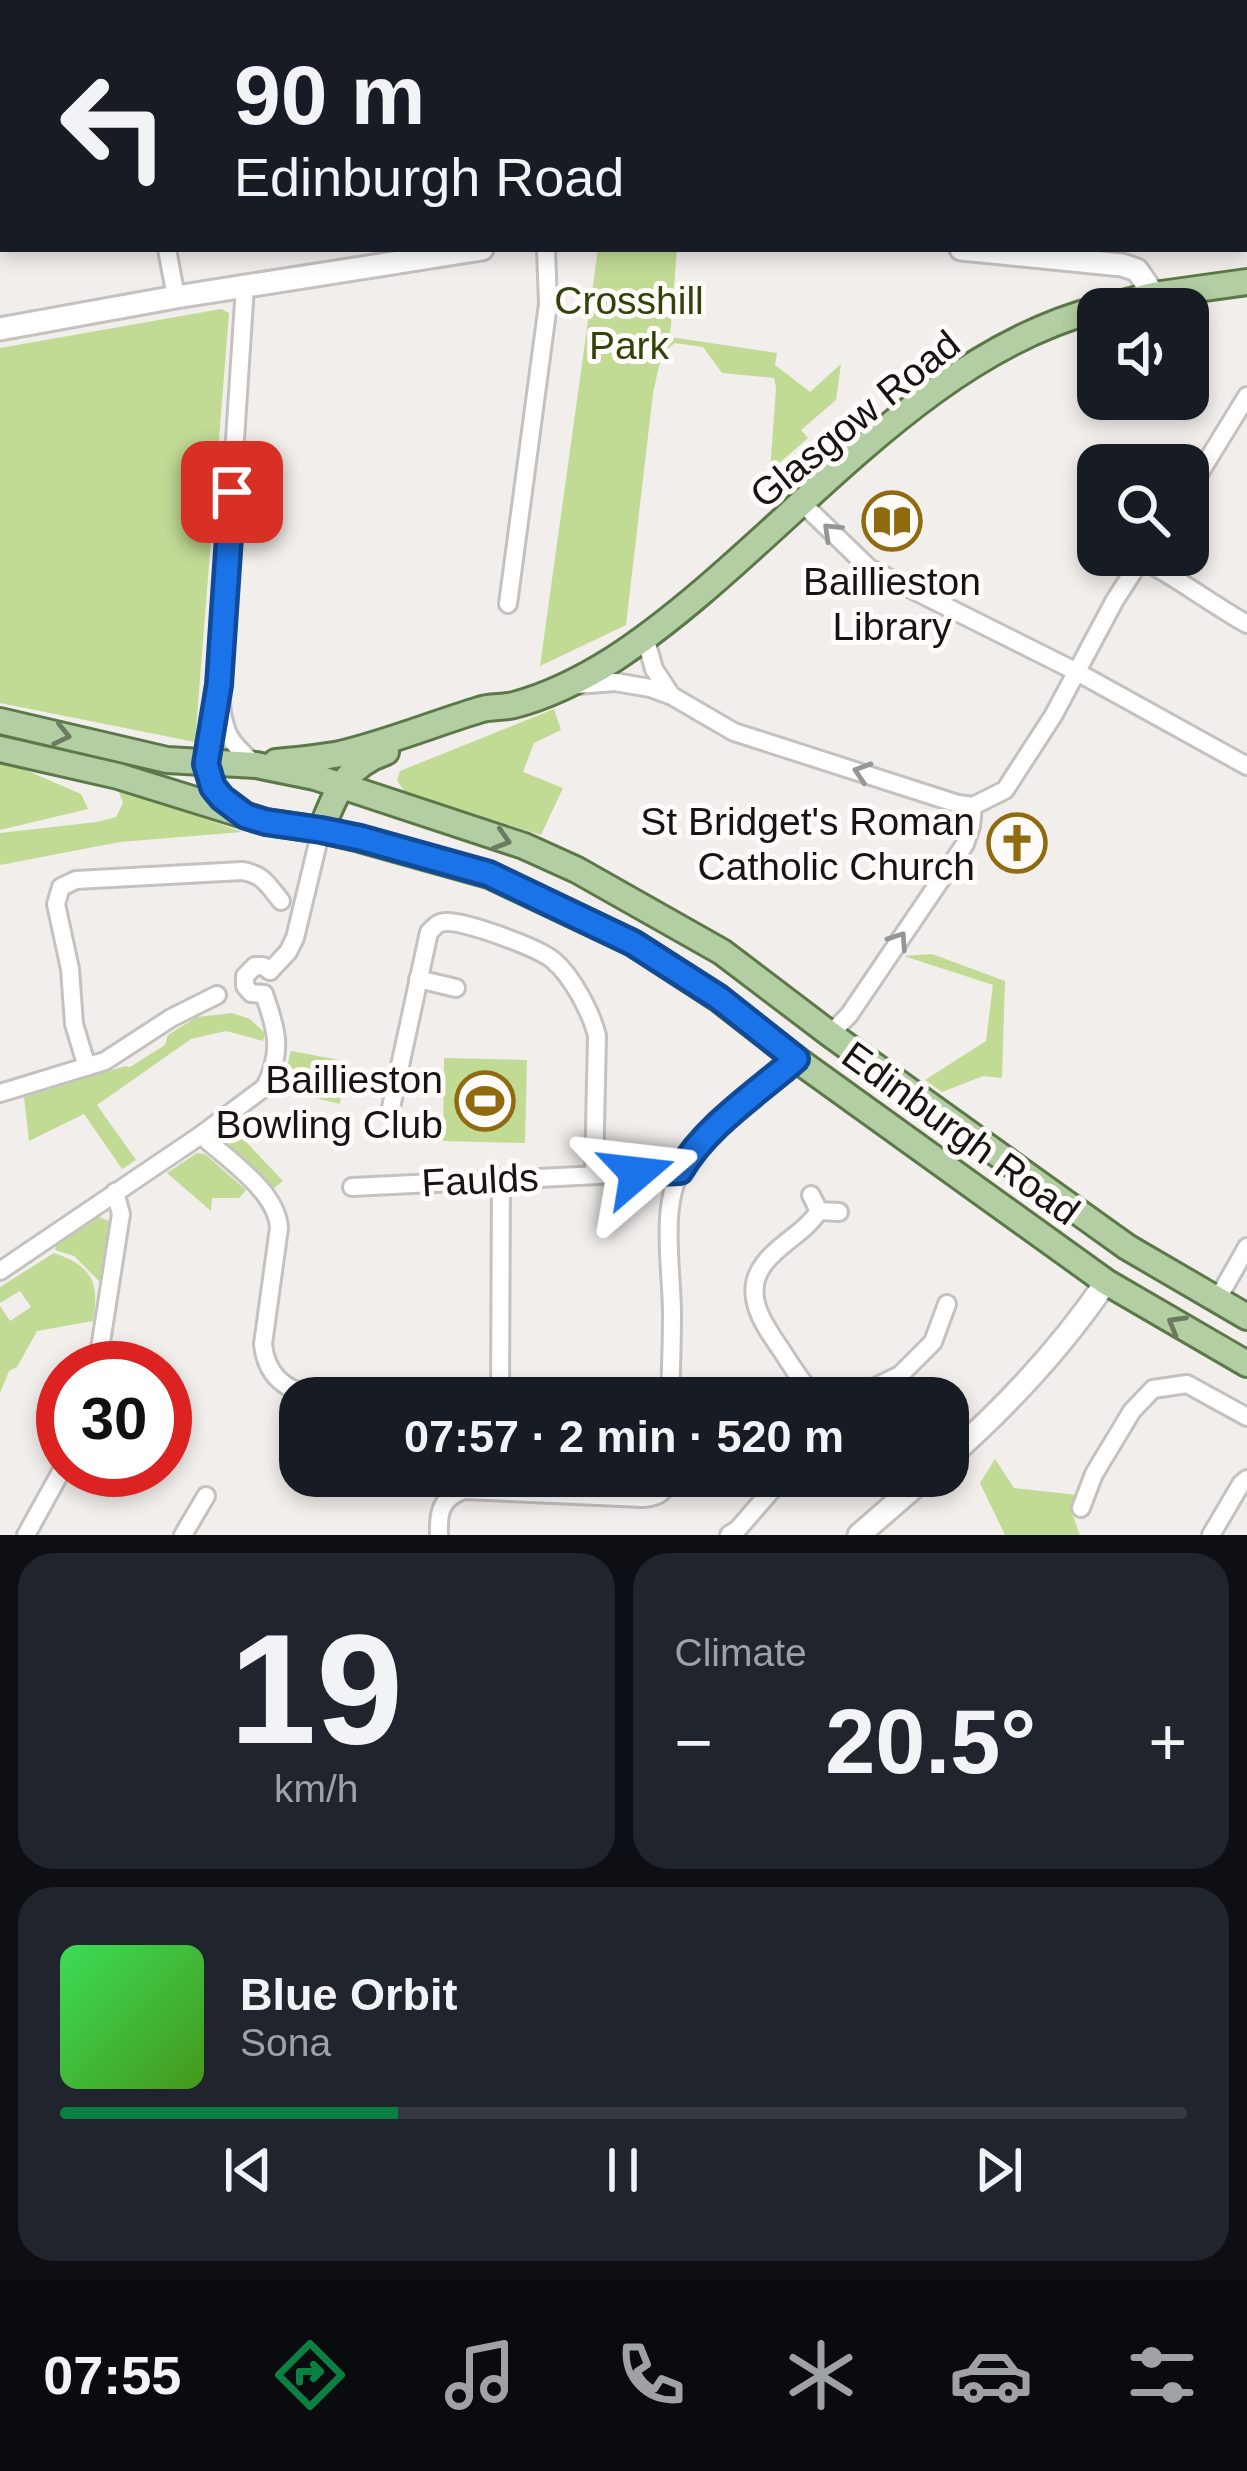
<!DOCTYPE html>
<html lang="en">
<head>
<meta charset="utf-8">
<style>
	:root { --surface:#171b24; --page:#20242c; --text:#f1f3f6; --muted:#9ea1a6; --line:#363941; --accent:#0b8043 }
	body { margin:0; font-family:Helvetica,sans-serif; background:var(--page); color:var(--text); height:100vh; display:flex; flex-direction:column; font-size:45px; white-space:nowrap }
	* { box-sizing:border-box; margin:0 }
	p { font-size:39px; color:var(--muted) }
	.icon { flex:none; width:66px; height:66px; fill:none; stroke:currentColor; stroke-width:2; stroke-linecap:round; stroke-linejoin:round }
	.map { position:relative; height:1535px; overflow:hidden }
	.drawer { display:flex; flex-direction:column; gap:18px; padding:18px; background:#0d0f14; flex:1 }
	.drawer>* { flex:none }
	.hud { position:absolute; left:0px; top:0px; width:1248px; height:252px; box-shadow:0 6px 18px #0003; background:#171b24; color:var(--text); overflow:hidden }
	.controls { position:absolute; left:1077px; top:288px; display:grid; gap:24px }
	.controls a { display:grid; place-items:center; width:132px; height:132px; border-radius:24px; background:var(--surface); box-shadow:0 6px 18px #0003; font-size:60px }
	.speed { position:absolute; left:36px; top:1341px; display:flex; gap:24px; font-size:60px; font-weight:700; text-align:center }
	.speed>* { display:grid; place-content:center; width:156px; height:156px; border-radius:50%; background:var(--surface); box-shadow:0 6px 18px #0003; line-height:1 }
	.speed .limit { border:18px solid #d22; background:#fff; color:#111 }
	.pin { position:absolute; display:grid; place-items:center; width:102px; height:102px; color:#fff; margin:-51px; border-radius:24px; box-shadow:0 6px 18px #0006 }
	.me { position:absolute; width:132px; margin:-66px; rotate:73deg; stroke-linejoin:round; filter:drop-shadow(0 0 9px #0008) }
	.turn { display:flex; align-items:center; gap:42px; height:252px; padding:0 36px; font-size:54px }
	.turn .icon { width:156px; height:156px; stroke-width:2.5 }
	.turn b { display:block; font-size:84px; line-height:102px }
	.big { font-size:90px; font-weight:700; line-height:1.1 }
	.drawer .tile { flex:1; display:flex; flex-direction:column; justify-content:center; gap:18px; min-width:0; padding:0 42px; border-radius:36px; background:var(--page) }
	.drawer .dial { align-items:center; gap:0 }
	.dial b { font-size:156px; line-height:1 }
	.song { display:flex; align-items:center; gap:36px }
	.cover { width:144px; height:144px; border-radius:18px; background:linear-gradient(135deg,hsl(130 70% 55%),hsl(100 70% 35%)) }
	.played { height:12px; border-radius:6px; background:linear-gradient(90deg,var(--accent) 30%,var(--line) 30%) }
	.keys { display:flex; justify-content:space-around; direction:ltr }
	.heat { display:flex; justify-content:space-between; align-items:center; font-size:66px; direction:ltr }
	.drawer .tiles { flex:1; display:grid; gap:18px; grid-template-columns:1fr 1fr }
	.tile:last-child { grid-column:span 2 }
	.trip { position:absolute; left:279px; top:1377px; width:690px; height:120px; border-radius:36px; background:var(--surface); box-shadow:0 6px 18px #0003; font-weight:700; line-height:120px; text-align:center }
	.tabs { display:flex; height:192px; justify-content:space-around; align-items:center; background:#090b0e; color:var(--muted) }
	.tabs .icon { width:84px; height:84px }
	.tabs .on { color:var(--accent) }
	.tabs b { font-size:54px; color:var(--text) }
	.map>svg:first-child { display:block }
</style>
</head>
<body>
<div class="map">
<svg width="1247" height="1535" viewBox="0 0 1247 1535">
	<rect width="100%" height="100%" fill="#f1eeeb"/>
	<g fill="#c1db95">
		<path d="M598,249H677L670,337L777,353L775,365L810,392L841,364L836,400L801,430L808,438L770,471L776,388L774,378L722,373L703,347L675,343L662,353L653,393L626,625L540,666Z"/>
		<path d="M221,309L229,313L195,742L0,703V348Z"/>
		<path d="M554,709L561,730L534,743L523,772L563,788L541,835L404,791L397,780L400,771Z"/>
		<path d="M0,759L81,794L88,809L0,830Z"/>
		<path d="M117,787L242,832L120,842L0,865V833L97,822L116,817L123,803Z"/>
		<path d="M932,954L1005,981L1002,1078L983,1076L942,1092L925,1080L986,1041L993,985L904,956Z"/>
		<path d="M232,1013L250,1019L265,1033L263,1041L226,1031L191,1039L97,1105L136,1160L122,1169L84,1114L29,1141L24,1097L125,1066L130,1067L165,1045L168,1035L197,1017Z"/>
		<path d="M291,1051L345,1061L340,1104L280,1089L284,1077L296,1078V1075L285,1073Z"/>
		<path d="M444,1058L527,1060L525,1143L443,1141Z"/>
		<path d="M233,1128L283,1181L274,1188L230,1149L226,1135Z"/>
		<path d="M197,1153L205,1154L246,1190L239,1198H212L211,1211L167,1173Z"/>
		<path d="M99,1217L109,1221L111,1228L100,1282L74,1256L55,1250L56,1246Z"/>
		<path d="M54,1253C92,1266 100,1282 93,1321L37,1331L17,1367L9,1371L0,1393V1306L10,1321L31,1307L20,1291L0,1303V1287Z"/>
		<path d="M995,1459L1014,1488L1077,1495L1072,1513L1080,1535H1005L980,1483Z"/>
	</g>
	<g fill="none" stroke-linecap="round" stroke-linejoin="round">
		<defs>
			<g id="minor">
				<path d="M124,0L125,3"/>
				<path d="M430,0L431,3"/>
				<path d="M1219,0L1224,3"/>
				<path d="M988,3L989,0"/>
				<path d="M1099,3L1101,0"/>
				<path d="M0,122H3"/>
				<path d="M167,249L176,297"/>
				<path d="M1188,492L1247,396"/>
				<path d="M803,504L869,568L1077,672L1247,766"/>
				<path d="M1141,559C1179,579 1210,603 1247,624"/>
				<path d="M508,604L548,304L546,249"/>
				<path d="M645,637L654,669L671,695"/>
				<path d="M577,685L615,682L650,688L672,696L734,732L958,804L973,806"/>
				<path d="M221,704C224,736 232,744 256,765"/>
				<path d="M206,764L219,685L245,286"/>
				<path d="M973,806L1005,790L1053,716L1115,600L1144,555"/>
				<path d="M270,971L288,952L295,938L321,830"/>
				<path d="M418,979L456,988"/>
				<path d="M264,994L251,993L245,986V976L255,966H263L270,971"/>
				<path d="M830,1034L849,1015L965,844L971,826L973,806"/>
				<path d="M87,1067L74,1024L70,969L56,904L61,887L76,880L242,871C263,874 268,885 281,901"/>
				<path d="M0,1093L105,1061L171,1018L217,995"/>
				<path d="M390,1112L429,932C436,926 436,923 445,922C463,920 540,948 554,961C572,976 592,1014 597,1036L594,1174"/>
				<path d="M201,1135C227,1159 277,1191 279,1228L263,1344C266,1375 285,1390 313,1396H424"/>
				<path d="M352,1187L680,1171"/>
				<path d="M811,1195L819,1211L839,1212"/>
				<path d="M0,1271L201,1135L265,1087C283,1051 277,1030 264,994"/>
				<path d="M1217,1300L1247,1247"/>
				<path d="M97,1368L121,1214L115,1192"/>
				<path d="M500,1398L501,1178"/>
				<path d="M670,1398C671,1370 672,1342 672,1314C672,1263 656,1195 692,1152C721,1117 762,1089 796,1059"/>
				<path d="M816,1398C803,1384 792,1367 782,1351C764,1325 741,1294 764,1264C780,1242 803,1235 819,1211"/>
				<path d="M853,1398L900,1375L933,1342L947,1304"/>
				<path d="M1081,1508L1094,1474L1132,1411L1153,1389L1187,1384L1247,1417"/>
				<path d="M26,1535L63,1468"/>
				<path d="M183,1535L206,1496"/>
				<path d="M439,1535C438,1512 441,1498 464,1490L643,1498C659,1497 666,1492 668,1476"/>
				<path d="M729,1535L738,1529L784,1476"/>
				<path d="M1211,1535L1241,1484L1247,1479"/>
			</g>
			<g id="tertiary">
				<path d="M740,3L741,0"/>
				<path d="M961,249L1122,265L1137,270L1154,295"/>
				<path d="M0,329L176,297L482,249"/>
				<path d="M948,1458C1008,1405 1061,1348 1106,1282"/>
				<path d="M859,1535L927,1476"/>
			</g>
			<g id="primary">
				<path d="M1099,309L1154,295L1247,282"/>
				<path d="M0,721L167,760L256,765L315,777L524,846L577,870L722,952L830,1034L1127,1247L1247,1317"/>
				<path d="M0,749L118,776L266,822L321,830L360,839L489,875L633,943L719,999L796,1059L1106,1282L1247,1364"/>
				<path d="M276,762C297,760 319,758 340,754C387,743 433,724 479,710C490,706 502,708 514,705C548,696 584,678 614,659C775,554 909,358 1098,309"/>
				<path d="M321,830C336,793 345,766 386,752"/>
			</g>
		</defs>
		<use href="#minor" stroke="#c5c1bf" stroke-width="22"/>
		<use href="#tertiary" stroke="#c5c1bf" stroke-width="27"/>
		<use href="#primary" stroke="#5c7848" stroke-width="30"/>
		<use href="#minor" stroke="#fff" stroke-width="16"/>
		<use href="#tertiary" stroke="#fff" stroke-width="21"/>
		<use href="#primary" stroke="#b3cea3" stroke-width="24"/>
	</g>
	<defs><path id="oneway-chevron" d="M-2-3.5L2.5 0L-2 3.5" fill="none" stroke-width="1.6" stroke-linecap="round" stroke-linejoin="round" transform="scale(3)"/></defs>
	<g stroke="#969595">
		<use href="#oneway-chevron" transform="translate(831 531) rotate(-136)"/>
		<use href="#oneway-chevron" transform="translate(862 772) rotate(-162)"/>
		<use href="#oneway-chevron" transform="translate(899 940) rotate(-56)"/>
	</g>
	<g stroke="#6c7a62">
		<use href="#oneway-chevron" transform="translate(62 735) rotate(13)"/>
		<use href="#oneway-chevron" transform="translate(502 840) rotate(17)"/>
		<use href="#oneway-chevron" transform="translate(1176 1324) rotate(-150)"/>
	</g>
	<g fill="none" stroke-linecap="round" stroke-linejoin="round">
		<defs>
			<path id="route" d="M232,492L219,685L206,764L213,787L222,798L246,816L266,822L321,830L360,838L489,874L633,943L719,998L796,1059C757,1093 706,1126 680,1171L637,1173"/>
		</defs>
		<use href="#route" stroke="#114b97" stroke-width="30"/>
		<use href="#route" stroke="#1a73e8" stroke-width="21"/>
	</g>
	<defs>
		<symbol id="library-ring" viewBox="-11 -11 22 22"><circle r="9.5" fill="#fffbf8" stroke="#906a0f" stroke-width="1.5"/><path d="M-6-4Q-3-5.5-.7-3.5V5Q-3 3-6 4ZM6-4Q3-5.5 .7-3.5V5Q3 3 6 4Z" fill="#906a0f"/></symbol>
		<symbol id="church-ring" viewBox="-11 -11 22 22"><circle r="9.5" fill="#fffbf8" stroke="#906a0f" stroke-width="1.5"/><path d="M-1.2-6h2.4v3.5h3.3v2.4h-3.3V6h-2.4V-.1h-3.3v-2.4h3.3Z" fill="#906a0f"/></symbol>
		<symbol id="stadium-ring" viewBox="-11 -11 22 22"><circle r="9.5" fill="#fffbf8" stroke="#906a0f" stroke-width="1.5"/><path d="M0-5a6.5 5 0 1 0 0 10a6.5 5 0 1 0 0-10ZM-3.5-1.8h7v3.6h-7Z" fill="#906a0f"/></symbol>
	</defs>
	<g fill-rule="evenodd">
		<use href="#library-ring" x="859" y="488" width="66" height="66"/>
		<use href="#church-ring" x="984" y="810" width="66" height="66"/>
		<use href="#stadium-ring" x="452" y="1068" width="66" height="66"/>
	</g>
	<g text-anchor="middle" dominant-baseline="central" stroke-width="10" stroke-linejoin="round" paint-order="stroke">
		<g font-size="39" fill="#32420b" stroke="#fffbf8">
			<text x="629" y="300">Crosshill<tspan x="629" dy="45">Park</tspan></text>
		</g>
		<g font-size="39" fill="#161413" stroke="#fffbf8">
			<text transform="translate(855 419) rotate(-39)">Glasgow Road</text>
			<text transform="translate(961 1133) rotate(36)">Edinburgh Road</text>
			<text transform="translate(480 1180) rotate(-3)">Faulds</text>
		</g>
		<g font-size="39" fill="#161413" stroke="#fffbf8" text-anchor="end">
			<text x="892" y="581" text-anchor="middle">Baillieston<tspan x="892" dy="45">Library</tspan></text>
			<text x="975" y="821">St Bridget's Roman<tspan x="975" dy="45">Catholic Church</tspan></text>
			<text x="443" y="1079">Baillieston<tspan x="443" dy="45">Bowling Club</tspan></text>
		</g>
	</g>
</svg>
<div class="controls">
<a><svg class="icon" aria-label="sound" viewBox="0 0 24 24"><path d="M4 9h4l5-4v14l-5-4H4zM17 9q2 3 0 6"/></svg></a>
<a><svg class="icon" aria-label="search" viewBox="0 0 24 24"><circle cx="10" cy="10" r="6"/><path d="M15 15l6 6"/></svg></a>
</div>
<div class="speed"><div class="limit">30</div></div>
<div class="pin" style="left:232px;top:492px;background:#d93025"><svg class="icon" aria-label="arrive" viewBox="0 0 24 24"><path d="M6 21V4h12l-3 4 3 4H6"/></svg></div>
<svg class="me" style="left:637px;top:1173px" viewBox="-20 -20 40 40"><path d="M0-17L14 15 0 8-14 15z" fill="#1a73e8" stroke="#fff" stroke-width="4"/></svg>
<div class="trip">07:57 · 2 min · 520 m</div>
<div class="hud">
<div class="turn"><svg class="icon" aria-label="left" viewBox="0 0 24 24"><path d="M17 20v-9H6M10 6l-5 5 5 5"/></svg><div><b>90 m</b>Edinburgh Road</div></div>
</div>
</div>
<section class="drawer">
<div class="tiles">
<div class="tile dial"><b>19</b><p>km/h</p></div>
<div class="tile"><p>Climate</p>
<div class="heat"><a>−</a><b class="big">20.5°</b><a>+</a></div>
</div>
<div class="tile">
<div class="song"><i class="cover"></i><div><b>Blue Orbit</b><p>Sona</p></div></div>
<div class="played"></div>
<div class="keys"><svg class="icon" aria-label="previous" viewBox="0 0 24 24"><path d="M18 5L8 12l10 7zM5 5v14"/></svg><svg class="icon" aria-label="pause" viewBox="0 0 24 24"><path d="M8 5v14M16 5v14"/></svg><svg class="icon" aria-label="next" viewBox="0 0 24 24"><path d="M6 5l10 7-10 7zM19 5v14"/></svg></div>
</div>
</div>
</section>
<nav class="tabs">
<b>07:55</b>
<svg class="icon on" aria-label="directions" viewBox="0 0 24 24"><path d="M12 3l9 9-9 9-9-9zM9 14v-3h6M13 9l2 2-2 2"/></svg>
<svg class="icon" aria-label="music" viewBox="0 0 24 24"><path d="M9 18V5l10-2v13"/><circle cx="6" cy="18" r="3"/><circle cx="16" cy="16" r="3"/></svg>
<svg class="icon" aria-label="phone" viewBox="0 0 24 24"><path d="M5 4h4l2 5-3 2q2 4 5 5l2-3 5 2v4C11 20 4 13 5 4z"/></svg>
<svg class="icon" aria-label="climate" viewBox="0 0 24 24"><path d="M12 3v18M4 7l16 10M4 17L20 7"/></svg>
<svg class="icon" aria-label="car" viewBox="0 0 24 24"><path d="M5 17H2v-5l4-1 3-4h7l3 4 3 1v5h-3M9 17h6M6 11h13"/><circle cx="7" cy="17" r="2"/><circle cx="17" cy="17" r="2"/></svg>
<svg class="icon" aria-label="filters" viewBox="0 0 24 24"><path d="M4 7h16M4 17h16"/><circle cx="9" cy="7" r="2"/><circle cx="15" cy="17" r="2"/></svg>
</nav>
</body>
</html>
